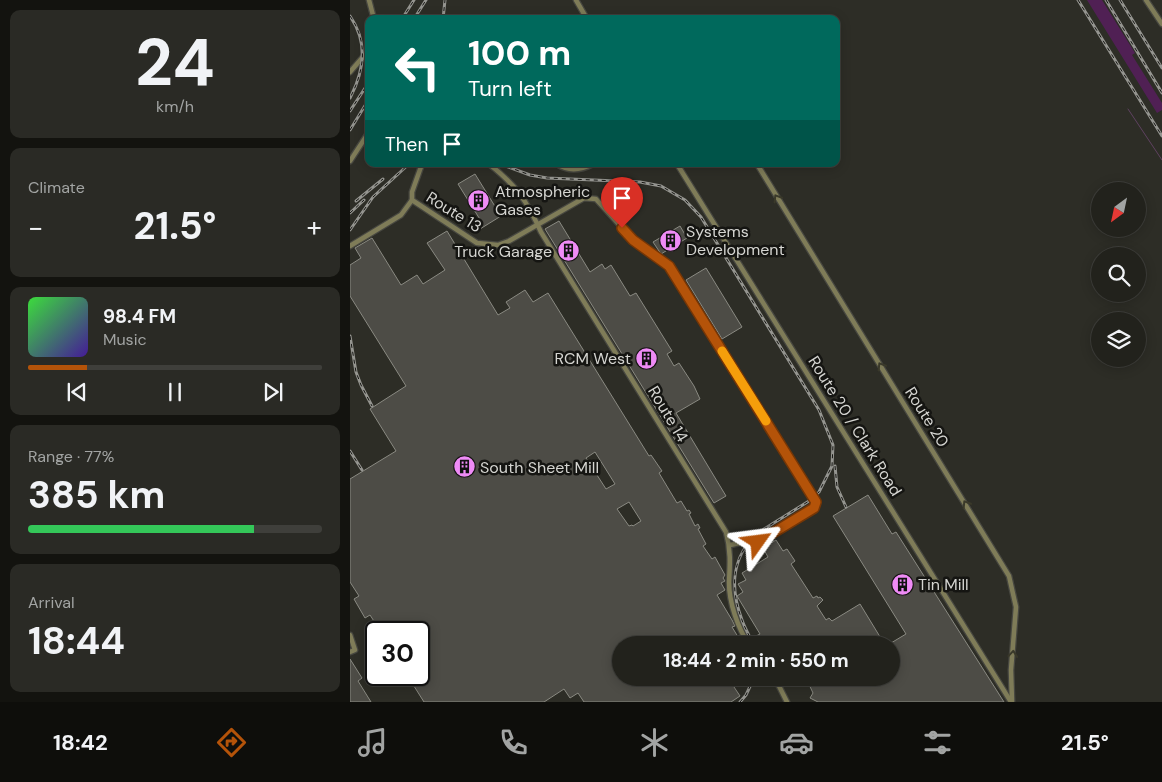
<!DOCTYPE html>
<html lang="en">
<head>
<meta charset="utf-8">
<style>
	:root { --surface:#22221c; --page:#2a2a25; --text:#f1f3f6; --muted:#a2a4a3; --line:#3f3f3b; --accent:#b45309 }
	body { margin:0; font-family:"DM Sans",sans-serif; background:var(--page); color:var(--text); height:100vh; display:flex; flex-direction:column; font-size:19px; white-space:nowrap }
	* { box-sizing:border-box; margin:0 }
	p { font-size:16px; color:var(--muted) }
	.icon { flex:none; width:28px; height:28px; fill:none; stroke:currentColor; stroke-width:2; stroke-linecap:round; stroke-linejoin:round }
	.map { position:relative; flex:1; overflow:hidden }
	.side { display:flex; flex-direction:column; gap:10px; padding:10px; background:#13130f; width:350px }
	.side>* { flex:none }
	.guide { position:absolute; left:15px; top:15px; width:475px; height:152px; border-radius:10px; box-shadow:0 2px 12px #0003,0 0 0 1px var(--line); background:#00695c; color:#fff; overflow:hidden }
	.needle { width:32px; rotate:213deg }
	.buttons { position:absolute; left:741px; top:182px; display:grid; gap:10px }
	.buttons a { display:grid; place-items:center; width:55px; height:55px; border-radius:50%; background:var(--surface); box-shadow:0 2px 12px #0003,0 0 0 1px var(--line); font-size:25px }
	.speed { position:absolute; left:15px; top:621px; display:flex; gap:10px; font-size:25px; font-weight:700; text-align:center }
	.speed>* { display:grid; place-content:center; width:65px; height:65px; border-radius:50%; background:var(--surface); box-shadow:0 2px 12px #0003,0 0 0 1px var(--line); line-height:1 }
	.speed .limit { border:2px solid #111; border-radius:8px; background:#fff; color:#111 }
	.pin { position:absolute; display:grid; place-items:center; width:42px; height:42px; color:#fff; margin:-51px -21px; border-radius:50% 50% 50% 0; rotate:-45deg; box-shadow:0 0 5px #0007 }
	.pin .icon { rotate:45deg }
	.me { position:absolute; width:55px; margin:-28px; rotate:59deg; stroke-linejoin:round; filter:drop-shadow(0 0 4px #0008) }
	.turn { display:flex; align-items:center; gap:18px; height:105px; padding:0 20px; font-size:22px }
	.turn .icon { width:65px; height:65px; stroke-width:2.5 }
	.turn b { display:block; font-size:35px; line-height:42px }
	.then { display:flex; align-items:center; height:48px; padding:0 20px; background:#0003; gap:10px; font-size:19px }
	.big { font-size:38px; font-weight:700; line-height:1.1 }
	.side .card { flex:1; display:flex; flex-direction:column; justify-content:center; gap:8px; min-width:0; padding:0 18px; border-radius:10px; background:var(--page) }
	.side .dial { align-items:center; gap:0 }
	.dial b { font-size:65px; line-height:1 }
	.song { display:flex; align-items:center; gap:15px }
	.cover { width:60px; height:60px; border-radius:8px; background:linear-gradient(135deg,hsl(120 70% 55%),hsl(260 70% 35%)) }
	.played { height:5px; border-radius:2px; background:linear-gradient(90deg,var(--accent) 20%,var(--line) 20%) }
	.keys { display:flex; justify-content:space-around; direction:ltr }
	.heat { display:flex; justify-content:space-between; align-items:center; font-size:28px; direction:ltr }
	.charge { height:8px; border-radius:4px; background:linear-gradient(90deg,#34c759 77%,var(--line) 0) }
	.trip { position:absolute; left:262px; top:636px; width:288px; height:50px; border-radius:25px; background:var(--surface); box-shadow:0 2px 12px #0003,0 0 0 1px var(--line); font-weight:700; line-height:50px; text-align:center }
	.tabs { display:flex; height:80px; justify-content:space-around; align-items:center; background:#0e0e0b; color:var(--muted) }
	.tabs .icon { width:35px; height:35px }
	.tabs .on { color:var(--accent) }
	.tabs b { font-size:22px; color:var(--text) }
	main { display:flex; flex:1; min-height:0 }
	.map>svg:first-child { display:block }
</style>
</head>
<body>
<main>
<section class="side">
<div class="card dial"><b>24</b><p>km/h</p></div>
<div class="card"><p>Climate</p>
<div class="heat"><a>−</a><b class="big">21.5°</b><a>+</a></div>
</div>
<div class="card">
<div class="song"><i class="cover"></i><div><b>98.4 FM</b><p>Music</p></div></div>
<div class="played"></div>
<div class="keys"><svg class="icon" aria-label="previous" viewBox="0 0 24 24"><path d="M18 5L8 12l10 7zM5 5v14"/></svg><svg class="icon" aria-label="pause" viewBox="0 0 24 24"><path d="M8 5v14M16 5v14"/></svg><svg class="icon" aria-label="next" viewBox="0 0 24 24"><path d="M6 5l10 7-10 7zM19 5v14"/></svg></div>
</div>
<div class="card"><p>Range · 77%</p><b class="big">385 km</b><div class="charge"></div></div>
<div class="card"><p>Arrival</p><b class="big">18:44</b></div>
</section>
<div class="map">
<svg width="812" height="702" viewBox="0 0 812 702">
	<rect width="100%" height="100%" fill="#2d2d26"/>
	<path fill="#502054" d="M737,0H752L785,53L782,55L812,103V110L807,113Z"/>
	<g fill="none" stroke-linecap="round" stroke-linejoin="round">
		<path stroke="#5f4260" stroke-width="1" d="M778,109L812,160"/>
	</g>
	<g fill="#4d4c46" stroke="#8a8a82" fill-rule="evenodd">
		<path d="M125,174L151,216L130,229L127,223L131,221L108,184Z"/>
		<path d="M209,221L240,272L252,264L255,269L261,265L280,296L286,293L322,351L317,354L324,366L329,363L344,386L350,399L326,413L376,496L364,503L195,229Z"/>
		<path d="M330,226L337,238L311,254L303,242Z"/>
		<path d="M97,231L148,315L160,308L156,302L175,290L183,302L198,293L299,456L301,455L312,471L309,473L327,503L331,501L337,511L339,510L341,513L339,514L345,526L348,524L350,528L348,529L356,544L353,546L362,559L365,557L375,575L373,578L375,581L371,583L375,590L367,595L382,620L385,626L382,627L393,645H326L324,643L322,645H271V678H378L390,696L381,702H234L228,693L220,698L214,689L194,702H74L57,675H69V632H31L20,615L15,618L4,599L9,596L0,582V479L46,451L20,409L56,386L0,296V265L11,258L5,248L22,238L51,285L67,275L73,284L95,270L77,243ZM245,452L265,484L256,489L236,458ZM279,502L291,521L283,526L282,525L279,526L267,509Z"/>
		<path d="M356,268L392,327L372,339L336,280Z"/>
		<path d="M518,495L542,534L546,532L654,702H468L460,698L463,693L456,678H541V643L556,634L483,516Z"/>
		<path d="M426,540L433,551L437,549L445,561L441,564L463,598L467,596L468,598L470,597L473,600L467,606L476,620L479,618L482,621L510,604L535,645H407L402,638L410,634L387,596L393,592L388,584L396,580L392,573L418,557L413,548Z"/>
		<path d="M0,659L12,678L8,681L21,702H0Z"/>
	</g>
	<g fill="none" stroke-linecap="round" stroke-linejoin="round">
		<defs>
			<g id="street">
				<path d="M19,0L24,19"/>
				<path d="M226,0L237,19"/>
				<path d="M796,0L812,24"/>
				<path d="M0,72L19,50"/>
				<path d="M0,161L19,132"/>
				<path d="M72,164L62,192V200L127,243L148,245L159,241L234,198L246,199L283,240L319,266L466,502L464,508L408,542L400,541L380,545"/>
				<path d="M139,164C166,185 177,201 191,232L376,532C381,550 380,565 379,582C379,603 388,628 399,645"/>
				<path d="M207,164C219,172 231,170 243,164"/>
				<path d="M327,164L661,702"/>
				<path d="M407,164L659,576L666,607L661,670L662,701"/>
				<path d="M0,246L51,215L62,200"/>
				<path d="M0,635L5,650L0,652"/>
				<path d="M422,678L429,686L437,702"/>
			</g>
		</defs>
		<use href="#street" stroke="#484841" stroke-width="7"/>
		<use href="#street" stroke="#7f7c58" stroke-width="4.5"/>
		<defs>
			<g id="rail">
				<path d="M728,0L812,136"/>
				<path d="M756,0L812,93"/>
				<path d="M770,0L812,68"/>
				<path d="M0,16C19,43 14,71 0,98"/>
				<path d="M52,19L64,0"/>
				<path d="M64,19L76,0"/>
				<path d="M93,19L95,0"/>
				<path d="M0,111L19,82"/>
				<path d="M0,130L19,99"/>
				<path d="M150,164L180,175L197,178L290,182L311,186L335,200L351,217L469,410L483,445L482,466L469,492L459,501L406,534C381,559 380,588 392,620C395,629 400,636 403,645"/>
				<path d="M6,201L33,179"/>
				<path d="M0,213L14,200"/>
				<path d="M0,230L23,197L59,164"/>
				<path d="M0,336L6,372L11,385L22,406"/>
				<path d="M0,451L12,470"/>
				<path d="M485,466L487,487L496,507"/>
				<path d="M390,702L396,695L403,680"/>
			</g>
		</defs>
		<use href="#rail" stroke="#959590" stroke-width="3"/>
		<use href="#rail" stroke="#151512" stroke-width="1" stroke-dasharray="4" stroke-linecap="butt"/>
	</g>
	<defs><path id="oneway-chevron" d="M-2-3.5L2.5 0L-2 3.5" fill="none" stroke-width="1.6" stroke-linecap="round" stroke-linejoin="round" transform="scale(1.25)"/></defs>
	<g stroke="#3a392a">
		<use href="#oneway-chevron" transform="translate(427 198) rotate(-122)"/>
		<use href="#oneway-chevron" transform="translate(531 366) rotate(-122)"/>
		<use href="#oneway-chevron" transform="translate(616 504) rotate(-122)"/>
		<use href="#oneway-chevron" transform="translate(663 654) rotate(-85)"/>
	</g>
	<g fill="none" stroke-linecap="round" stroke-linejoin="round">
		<defs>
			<path id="route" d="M272,228L283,240L319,266L466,502L464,508L408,542"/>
		</defs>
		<use href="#route" stroke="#753606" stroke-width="12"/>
		<use href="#route" stroke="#b45309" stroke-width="9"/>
		<path stroke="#f59e0b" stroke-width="9" d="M372,351L416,421"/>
	</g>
	<defs>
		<symbol id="building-disc" viewBox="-11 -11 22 22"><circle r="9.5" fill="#ef8bf6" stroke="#151512"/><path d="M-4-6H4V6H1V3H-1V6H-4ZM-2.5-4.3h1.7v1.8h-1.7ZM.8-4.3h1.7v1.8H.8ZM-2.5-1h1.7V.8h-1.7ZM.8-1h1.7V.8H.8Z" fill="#111"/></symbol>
	</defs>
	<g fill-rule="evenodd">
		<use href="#building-disc" x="116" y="188" width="25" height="25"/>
		<use href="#building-disc" x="308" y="228" width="25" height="25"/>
		<use href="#building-disc" x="206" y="238" width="25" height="25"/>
		<use href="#building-disc" x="284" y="346" width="25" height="25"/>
		<use href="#building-disc" x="102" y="454" width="25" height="25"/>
		<use href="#building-disc" x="540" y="572" width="25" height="25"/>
	</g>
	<g text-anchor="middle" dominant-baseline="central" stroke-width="5" stroke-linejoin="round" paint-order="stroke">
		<g font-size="16" fill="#d5d5d1" stroke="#151512" text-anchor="start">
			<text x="145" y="191">Atmospheric<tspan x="145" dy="18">Gases</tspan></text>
			<text x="336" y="231">Systems<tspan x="336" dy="18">Development</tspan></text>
			<text x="202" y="251" text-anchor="end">Truck Garage</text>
			<text x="281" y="358" text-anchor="end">RCM West</text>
			<text x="130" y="467">South Sheet Mill</text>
			<text x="568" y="584">Tin Mill</text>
		</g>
		<g font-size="16" fill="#d5d5d1" stroke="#151512">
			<text transform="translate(104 212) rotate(32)">Route 13</text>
			<text transform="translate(318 414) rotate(59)">Route 14</text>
			<text transform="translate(577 417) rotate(58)">Route 20</text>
			<text transform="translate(505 426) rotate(58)">Route 20 / Clark Road</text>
		</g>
	</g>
</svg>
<div class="buttons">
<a><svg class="needle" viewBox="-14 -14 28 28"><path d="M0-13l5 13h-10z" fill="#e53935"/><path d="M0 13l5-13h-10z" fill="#a2a4a3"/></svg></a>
<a><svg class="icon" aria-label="search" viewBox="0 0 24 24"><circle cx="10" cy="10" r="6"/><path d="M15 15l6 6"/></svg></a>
<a><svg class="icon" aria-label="layers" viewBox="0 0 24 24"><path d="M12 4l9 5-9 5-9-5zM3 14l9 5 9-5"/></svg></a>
</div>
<div class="speed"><div class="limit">30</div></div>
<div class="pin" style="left:272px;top:228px;background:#d93025"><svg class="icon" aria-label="arrive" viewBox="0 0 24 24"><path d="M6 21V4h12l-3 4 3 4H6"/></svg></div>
<svg class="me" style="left:408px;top:542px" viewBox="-20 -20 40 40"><path d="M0-17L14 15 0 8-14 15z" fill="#b45309" stroke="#fff" stroke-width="4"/></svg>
<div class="trip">18:44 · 2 min · 550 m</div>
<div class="guide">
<div class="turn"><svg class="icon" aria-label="left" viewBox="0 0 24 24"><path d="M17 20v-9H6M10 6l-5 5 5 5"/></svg><div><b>100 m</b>Turn left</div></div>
<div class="then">Then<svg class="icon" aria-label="arrive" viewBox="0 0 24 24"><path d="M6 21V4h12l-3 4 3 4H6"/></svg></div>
</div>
</div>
</main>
<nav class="tabs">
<b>18:42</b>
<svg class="icon on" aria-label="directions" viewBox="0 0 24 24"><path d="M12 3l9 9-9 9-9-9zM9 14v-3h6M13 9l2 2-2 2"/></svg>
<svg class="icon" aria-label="music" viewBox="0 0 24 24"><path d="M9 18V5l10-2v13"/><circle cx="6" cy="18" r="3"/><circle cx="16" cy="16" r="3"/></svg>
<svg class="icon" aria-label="phone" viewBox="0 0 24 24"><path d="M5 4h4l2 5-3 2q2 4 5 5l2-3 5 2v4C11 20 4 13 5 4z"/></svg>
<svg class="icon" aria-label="climate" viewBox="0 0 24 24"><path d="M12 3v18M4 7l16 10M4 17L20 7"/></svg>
<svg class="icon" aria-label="car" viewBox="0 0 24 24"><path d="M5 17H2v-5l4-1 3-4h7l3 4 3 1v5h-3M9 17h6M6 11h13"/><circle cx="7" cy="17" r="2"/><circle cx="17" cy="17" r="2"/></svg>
<svg class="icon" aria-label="filters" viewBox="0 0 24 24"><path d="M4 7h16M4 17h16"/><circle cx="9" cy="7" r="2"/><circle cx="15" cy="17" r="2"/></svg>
<b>21.5°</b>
</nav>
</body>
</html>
